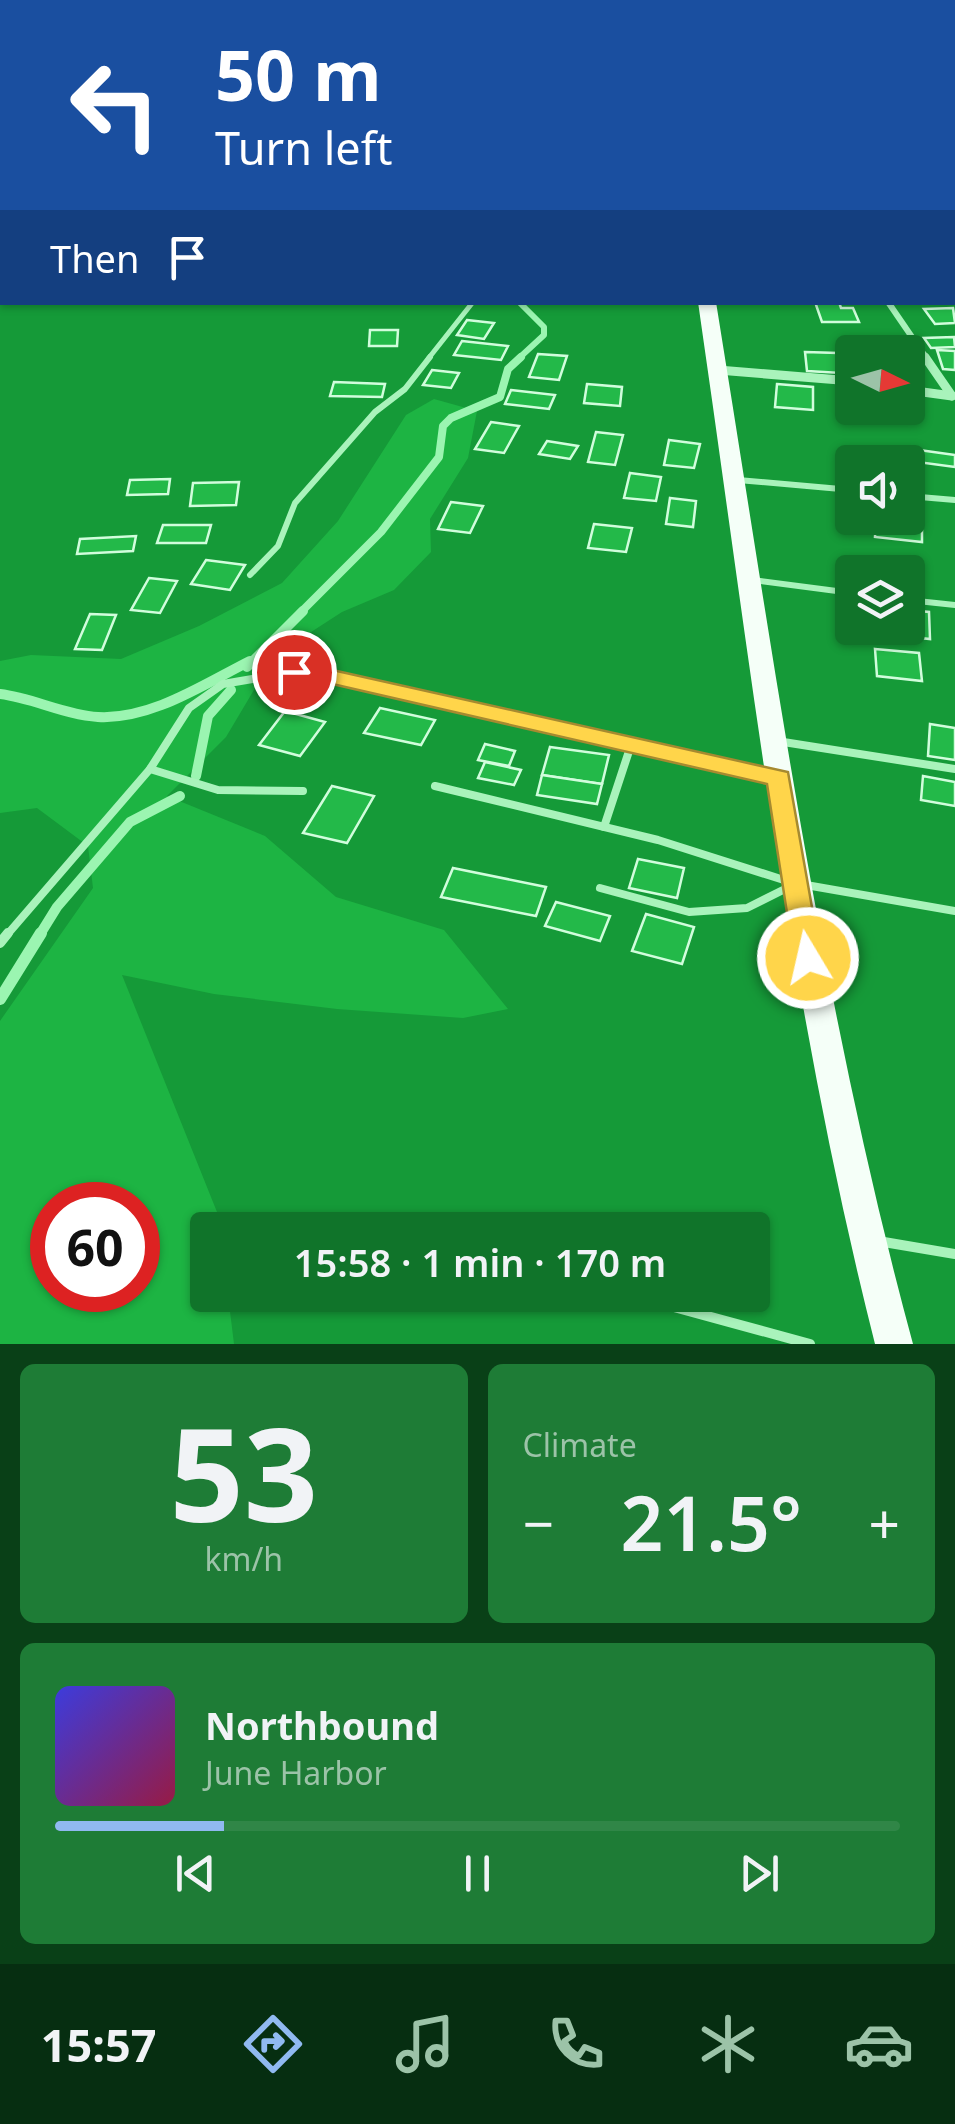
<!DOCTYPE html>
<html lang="en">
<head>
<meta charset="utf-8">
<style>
	:root { --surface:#10742a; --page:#1e7c36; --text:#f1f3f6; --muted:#9cc3a8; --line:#308647; --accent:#90b9f0 }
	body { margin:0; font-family:"Noto Sans",sans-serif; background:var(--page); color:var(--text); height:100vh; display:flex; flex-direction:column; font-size:38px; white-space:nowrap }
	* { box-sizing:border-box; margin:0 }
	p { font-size:32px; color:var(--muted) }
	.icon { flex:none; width:55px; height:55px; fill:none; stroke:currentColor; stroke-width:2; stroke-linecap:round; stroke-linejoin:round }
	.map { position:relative; height:1344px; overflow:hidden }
	.sheet { display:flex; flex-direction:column; gap:20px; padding:20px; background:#094017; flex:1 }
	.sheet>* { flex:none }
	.guide { position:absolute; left:0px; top:0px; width:955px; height:305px; box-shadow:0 2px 8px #0004; background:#1a4fa0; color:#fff; overflow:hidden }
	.needle { width:65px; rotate:95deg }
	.fabs { position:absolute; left:835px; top:335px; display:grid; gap:20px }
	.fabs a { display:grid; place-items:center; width:90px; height:90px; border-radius:10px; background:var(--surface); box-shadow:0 2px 8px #0004; font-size:50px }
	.speed { position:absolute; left:30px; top:1182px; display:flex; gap:20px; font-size:50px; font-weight:700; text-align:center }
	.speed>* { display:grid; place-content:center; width:130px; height:130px; border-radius:50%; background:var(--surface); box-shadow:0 2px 8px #0004; line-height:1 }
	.speed .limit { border:15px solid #d22; background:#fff; color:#111 }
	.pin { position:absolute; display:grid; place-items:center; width:85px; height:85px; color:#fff; margin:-42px; border:5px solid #fff; border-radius:50%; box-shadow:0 2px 10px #0007 }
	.me { position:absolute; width:110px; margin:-55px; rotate:351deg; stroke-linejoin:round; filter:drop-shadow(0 0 8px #0008) }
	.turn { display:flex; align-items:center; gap:35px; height:210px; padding:0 50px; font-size:45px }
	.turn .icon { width:130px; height:130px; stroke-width:2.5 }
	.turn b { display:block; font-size:70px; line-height:85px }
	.then { display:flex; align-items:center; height:95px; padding:0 50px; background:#0003; gap:20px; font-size:38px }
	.big { font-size:75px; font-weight:600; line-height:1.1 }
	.sheet .card { flex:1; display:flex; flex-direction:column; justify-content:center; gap:15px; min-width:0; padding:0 35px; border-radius:15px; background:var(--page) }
	.sheet .dial { align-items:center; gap:0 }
	.dial b { font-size:130px; line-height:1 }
	.song { display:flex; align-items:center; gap:30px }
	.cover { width:120px; height:120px; border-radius:15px; background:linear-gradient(135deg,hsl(240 70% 55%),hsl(340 70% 35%)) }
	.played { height:10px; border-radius:5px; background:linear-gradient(90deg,var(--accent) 20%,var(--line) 20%) }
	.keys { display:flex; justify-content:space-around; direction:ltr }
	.heat { display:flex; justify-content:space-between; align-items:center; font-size:55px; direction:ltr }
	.sheet .tiles { flex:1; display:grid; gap:20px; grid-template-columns:1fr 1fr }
	.card:last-child { grid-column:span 2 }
	.trip { position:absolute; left:190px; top:1212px; width:580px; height:100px; border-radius:10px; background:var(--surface); box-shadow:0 2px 8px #0004; font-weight:600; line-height:100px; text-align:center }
	.tab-bar { display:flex; height:160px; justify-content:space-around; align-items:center; background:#062e11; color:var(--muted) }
	.tab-bar .icon { width:70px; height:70px }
	.tab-bar .active { color:var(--accent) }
	.tab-bar b { font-size:45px; color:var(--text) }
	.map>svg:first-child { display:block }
</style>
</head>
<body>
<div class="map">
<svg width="955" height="1344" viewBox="0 0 955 1344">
	<rect width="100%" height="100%" fill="#159a38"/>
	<path fill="#1db443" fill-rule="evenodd" d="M434,399L477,411L468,458L430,519L431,552L394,590L342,612L274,656L226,737L167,796L265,836L336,897L444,930L508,1009L463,1018L337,1009L214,994L122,975L219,1217L221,1230H208V1295H228L234,1344H0V1021L93,888L88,846L37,808L0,813V661L31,655L121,659L199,626L282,583L338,521L406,415ZM52,1205H138V1290H52Z"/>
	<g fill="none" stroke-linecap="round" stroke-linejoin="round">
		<path stroke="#9bf5b1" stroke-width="5" d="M529,2L558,0"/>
		<path stroke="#9bf5b1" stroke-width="6" d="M518,359L544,335V327L519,302"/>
		<path stroke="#9bf5b1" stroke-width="8" d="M300,613L381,532L439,457L443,426L451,418L500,397L508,369L521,357"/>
		<g stroke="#9bf5b1" stroke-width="10">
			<path d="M247,667L303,611"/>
			<path d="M0,694C33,698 65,715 98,717C151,720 204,684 250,661"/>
			<path d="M196,776L208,716L231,690"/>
			<path d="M39,936L57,907L130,822L180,796"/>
		</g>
		<path stroke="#9bf5b1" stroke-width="12" d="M0,999L41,933"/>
	</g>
	<g fill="#23b949" stroke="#d1fddc" stroke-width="2.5">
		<path d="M815,302H839L841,308H853L859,322H822Z"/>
		<path d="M953,308L955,323L935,324L924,309Z"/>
		<path d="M467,320L494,323L484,339L457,335Z"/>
		<path d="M370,330H398L397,346H369Z"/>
		<path d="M954,337L955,347L931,348L924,338Z"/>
		<path d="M462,341L508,346L501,360L454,355Z"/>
		<path d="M937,350L955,351V370L943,369Z"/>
		<path d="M805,352L838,353L841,373L807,371Z"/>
		<path d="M538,354L567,356L559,380L529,377Z"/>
		<path d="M432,370L459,373L451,388L423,385Z"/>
		<path d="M334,382L385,384L382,397L330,396Z"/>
		<path d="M587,384L622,387L620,406L584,403Z"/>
		<path d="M777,384L813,387V410L775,407Z"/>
		<path d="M511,390L555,395L549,409L505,404Z"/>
		<path d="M491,422L519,426L504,453L475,449Z"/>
		<path d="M596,432L623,435L615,465L588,462Z"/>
		<path d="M669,440L700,444L694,468L664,465Z"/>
		<path d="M547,441L578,446L570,459L539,454Z"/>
		<path d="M912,449L955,455V467L910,461Z"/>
		<path d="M630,473L661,477L656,501L624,498Z"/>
		<path d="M170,479L168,494L127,495L130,480Z"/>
		<path d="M239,482L236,505L190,506L193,483Z"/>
		<path d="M670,498L696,501L693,527L666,524Z"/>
		<path d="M451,502L483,506L470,533L438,529Z"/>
		<path d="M908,508L922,509V542L875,537L876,518H908Z"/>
		<path d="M594,524L632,528L626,552L588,548Z"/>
		<path d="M163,525H211L206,543H157Z"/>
		<path d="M136,536L133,551L77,554L80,539Z"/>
		<path d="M206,560L245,565L230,590L191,584Z"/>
		<path d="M876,561L916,566L915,593L908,592V572H875Z"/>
		<path d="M149,578L177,581L160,613L131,610Z"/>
		<path d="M908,610L929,612L930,639L874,633V628H908Z"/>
		<path d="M90,614L116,615L102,650L75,649Z"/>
		<path d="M875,649L919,653L922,681L877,676Z"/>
		<path d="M380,708L435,720L421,745L364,733Z"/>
		<path d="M285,711L325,722L300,756L259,745Z"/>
		<path d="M930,724L955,728V760L928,756Z"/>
		<path d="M485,744L515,751L509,766L478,760Z"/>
		<path d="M550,747L609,755L602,784L542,775Z"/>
		<path d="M485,762L521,770L514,785L478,778Z"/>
		<path d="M542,775L602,784L597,804L537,795Z"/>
		<path d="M923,776L955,782V806L921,800Z"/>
		<path d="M332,786L374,796L347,843L303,833Z"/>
		<path d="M638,859L684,868L677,898L629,888Z"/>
		<path d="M453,868L546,887L536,916L441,897Z"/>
		<path d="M556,902L610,916L600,941L545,926Z"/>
		<path d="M646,914L694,927L682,964L632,951Z"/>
		<path d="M323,1295H373L369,1307Z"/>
	</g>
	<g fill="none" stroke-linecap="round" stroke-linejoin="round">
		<path stroke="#a9f3bb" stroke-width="5" d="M428,359L473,302"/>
		<g stroke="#a9f3bb" stroke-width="6">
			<path d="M738,480L852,490"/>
			<path d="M908,496L955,500"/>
			<path d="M250,575L278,546L295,503L375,412L405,389L430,357"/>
			<path d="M753,580L852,593"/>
			<path d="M908,600L955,605"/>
		</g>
		<g stroke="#a9f3bb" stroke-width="8">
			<path d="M777,741L955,769"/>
			<path d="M150,769L218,790L303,791"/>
			<path d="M435,786L658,840L787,881"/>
			<path d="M604,827L631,745"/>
			<path d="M806,885L955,911"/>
			<path d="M600,888L689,912L747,908L791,886"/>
			<path d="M6,936L150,769L189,708L223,684L294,672L328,676L772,776"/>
		</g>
		<g stroke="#a9f3bb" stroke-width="10">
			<path d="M0,943L8,933"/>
			<path d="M878,1241L955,1254"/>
			<path d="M630,1295L810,1344"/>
		</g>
		<path stroke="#a9f3bb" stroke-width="5" d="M952,133L955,130"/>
		<path stroke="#a9f3bb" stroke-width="6" d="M888,302L927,359"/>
		<g stroke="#a9f3bb" stroke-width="9">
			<path d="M925,357L952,396"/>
			<path d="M718,370L852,381"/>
			<path d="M908,390L952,396"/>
		</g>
		<path fill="#f5fff8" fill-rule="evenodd" d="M698,302H716C773,652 820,1002 913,1344H875C788,1001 749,652 698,302Z"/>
	</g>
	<path fill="#ffd54a" stroke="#a68a30" stroke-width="2.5" d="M294,665L328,669L788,772L821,958L817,966L808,969L798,966L794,958L767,784L328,683L286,677L282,672L286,667Z"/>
</svg>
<div class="fabs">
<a><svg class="needle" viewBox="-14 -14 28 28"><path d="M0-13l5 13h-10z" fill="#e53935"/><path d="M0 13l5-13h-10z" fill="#9cc3a8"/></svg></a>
<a><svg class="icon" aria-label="sound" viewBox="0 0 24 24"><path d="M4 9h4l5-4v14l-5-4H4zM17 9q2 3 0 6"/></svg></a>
<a><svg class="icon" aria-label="layers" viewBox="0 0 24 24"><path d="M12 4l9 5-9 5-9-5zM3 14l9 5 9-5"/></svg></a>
</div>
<div class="speed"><div class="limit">60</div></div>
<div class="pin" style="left:294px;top:672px;background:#d93025"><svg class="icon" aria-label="arrive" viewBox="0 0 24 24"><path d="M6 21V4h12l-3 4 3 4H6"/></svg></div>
<svg class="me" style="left:808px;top:958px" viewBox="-20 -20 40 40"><circle r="17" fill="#ffd54a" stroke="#fff" stroke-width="3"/><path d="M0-11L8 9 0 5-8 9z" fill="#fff"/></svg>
<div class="trip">15:58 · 1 min · 170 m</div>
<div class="guide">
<div class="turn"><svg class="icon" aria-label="left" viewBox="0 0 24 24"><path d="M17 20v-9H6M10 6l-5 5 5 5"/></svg><div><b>50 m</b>Turn left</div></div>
<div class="then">Then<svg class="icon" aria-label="arrive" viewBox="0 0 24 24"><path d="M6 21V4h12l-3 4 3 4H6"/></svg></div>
</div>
</div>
<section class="sheet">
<div class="tiles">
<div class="card dial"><b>53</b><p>km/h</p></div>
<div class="card"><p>Climate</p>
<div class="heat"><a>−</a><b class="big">21.5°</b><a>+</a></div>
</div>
<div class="card">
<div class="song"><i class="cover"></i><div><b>Northbound</b><p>June Harbor</p></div></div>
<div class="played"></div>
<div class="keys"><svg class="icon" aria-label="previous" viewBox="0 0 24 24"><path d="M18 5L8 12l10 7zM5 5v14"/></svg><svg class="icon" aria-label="pause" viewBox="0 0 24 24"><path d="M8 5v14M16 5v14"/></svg><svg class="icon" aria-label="next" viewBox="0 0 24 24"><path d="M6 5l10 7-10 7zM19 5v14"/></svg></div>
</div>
</div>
</section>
<nav class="tab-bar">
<b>15:57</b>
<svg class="icon active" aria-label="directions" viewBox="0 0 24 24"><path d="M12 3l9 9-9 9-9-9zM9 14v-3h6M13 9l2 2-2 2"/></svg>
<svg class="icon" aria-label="music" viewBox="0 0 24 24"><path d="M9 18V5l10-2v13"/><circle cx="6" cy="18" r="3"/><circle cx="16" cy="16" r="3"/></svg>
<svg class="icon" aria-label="phone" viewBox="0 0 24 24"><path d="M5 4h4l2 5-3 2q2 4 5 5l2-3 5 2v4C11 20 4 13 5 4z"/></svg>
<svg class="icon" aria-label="climate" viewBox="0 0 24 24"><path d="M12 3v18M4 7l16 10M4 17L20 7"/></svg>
<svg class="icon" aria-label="car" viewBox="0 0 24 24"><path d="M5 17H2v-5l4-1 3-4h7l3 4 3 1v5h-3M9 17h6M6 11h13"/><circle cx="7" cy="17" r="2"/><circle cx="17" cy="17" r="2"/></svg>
</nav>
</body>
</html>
